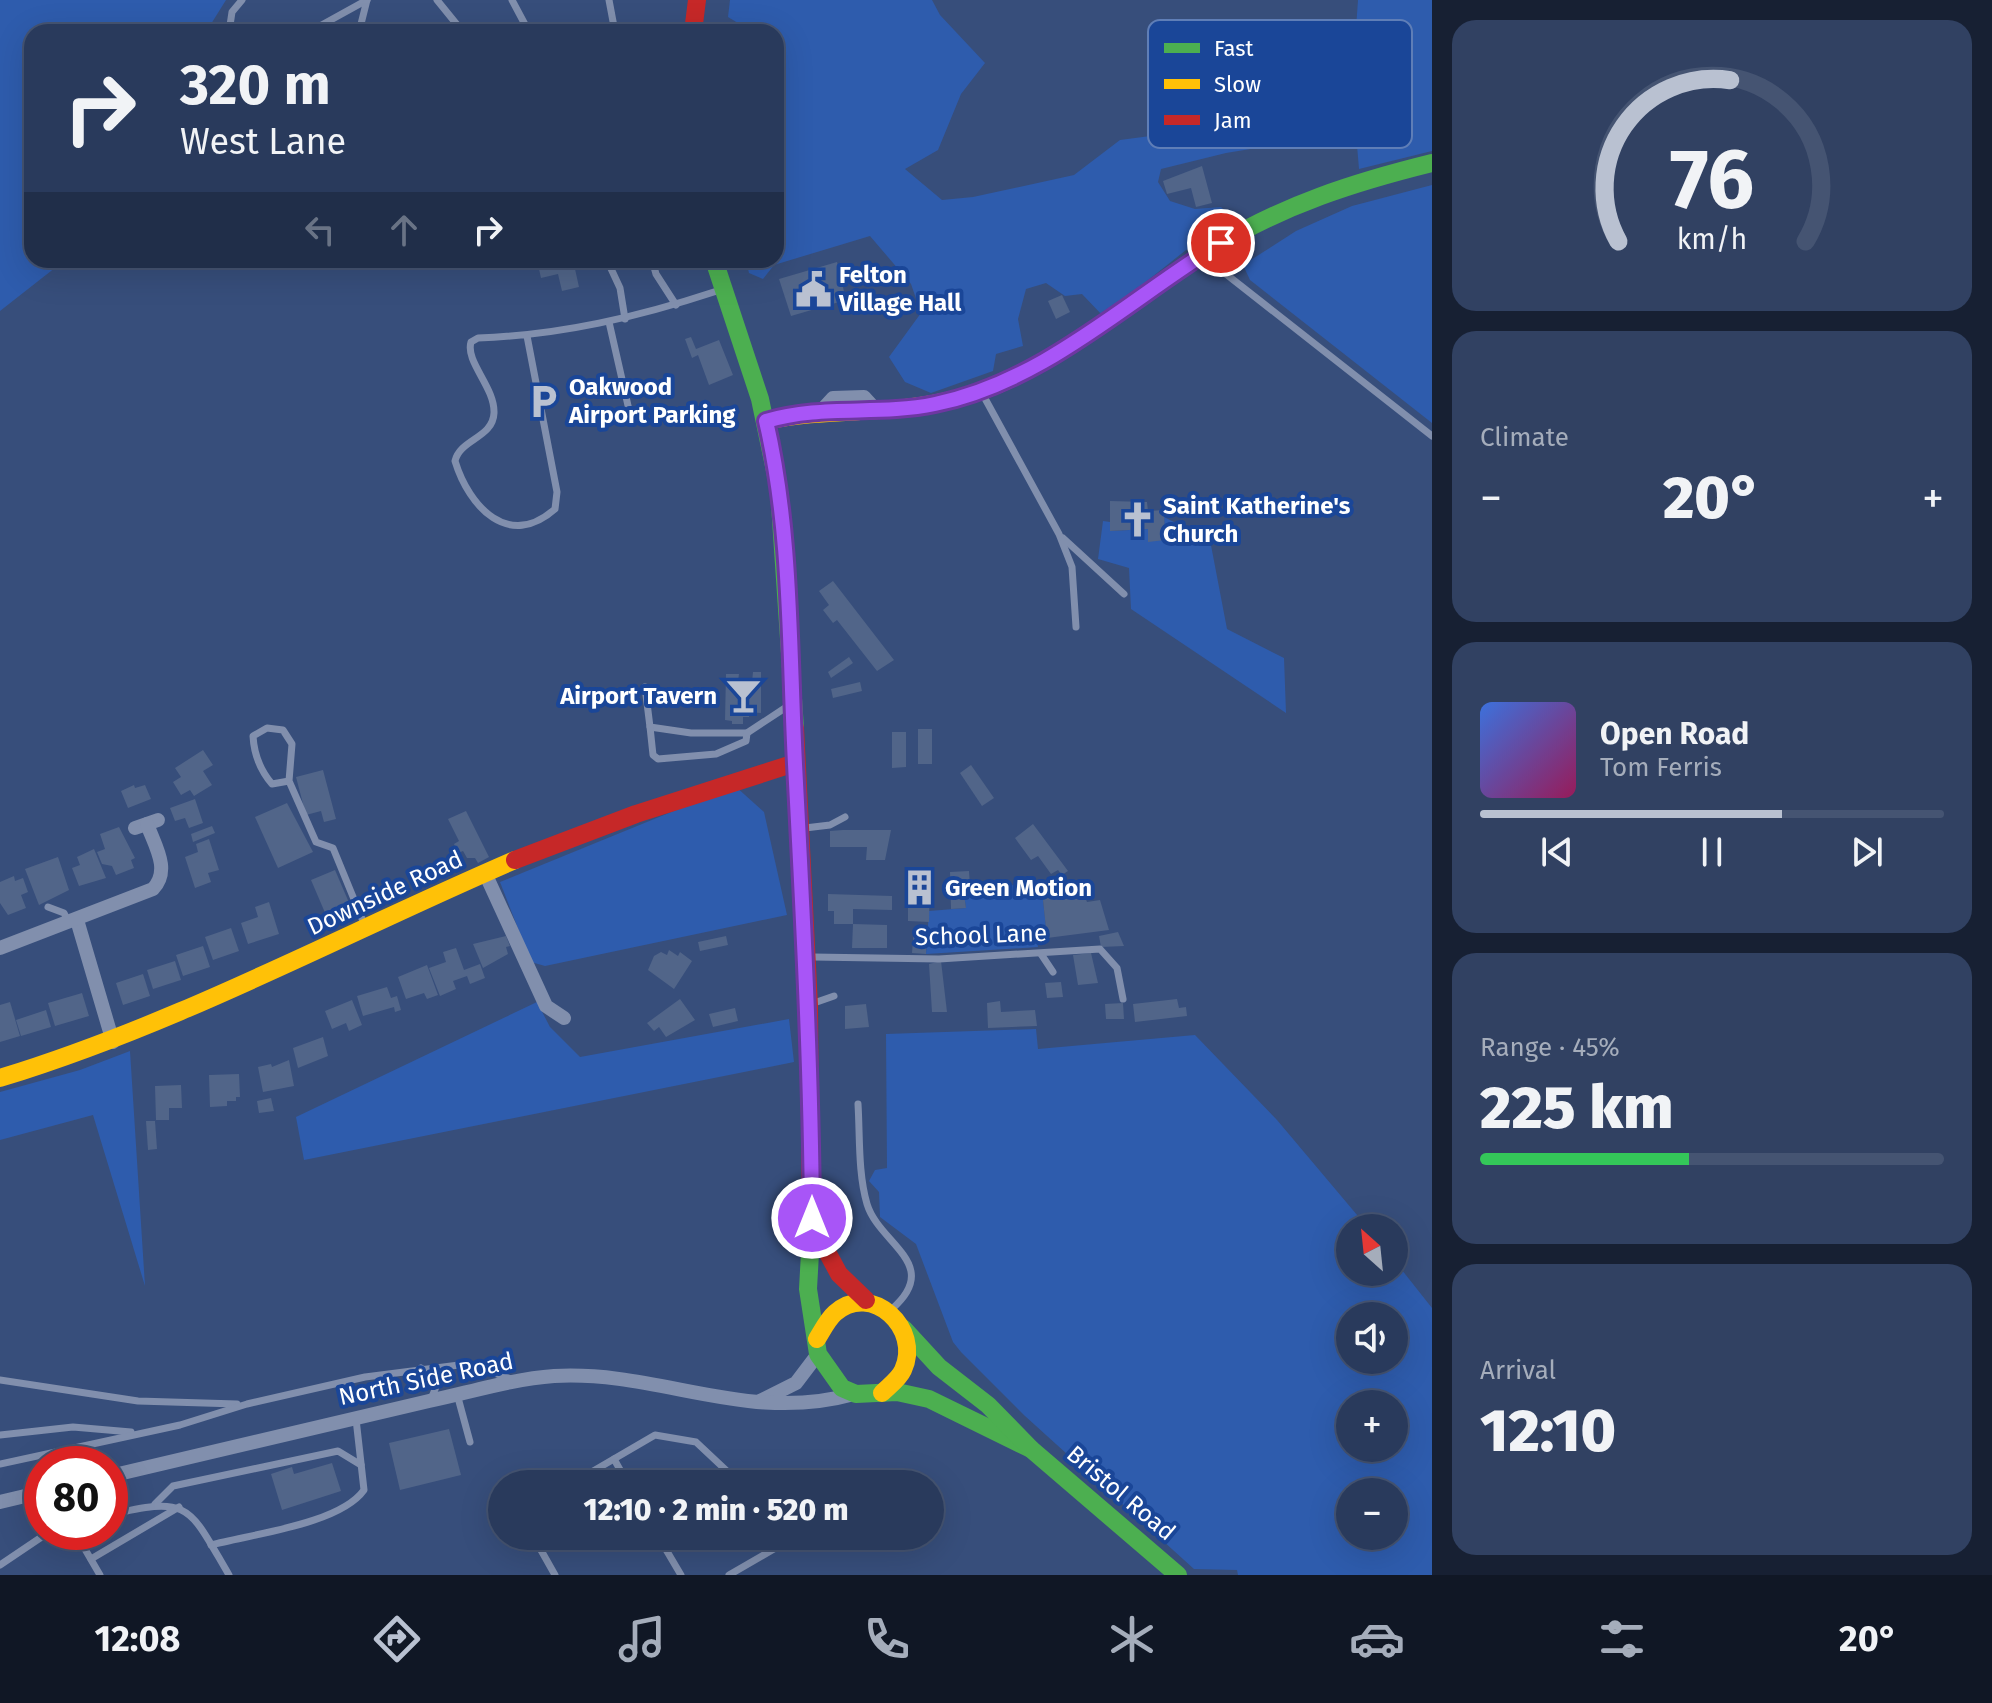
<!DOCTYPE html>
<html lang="en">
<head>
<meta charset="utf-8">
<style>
	:root { --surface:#293a5c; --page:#314162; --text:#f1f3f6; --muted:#a5adbb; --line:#455472; --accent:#b9c1d1 }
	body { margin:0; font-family:"Fira Sans",sans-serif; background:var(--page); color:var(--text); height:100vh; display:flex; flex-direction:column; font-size:30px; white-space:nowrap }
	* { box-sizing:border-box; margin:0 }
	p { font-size:26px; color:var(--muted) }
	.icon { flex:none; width:44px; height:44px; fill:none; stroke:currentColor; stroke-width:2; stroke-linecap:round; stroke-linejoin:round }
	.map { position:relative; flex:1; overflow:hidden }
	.panel { display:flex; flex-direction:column; gap:20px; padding:20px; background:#172033; width:560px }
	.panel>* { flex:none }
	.top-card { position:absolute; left:24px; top:24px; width:760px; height:244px; border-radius:24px; box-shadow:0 8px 32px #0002,0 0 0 2px var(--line); background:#293a5c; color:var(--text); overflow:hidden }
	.needle { width:52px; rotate:333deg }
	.tools { position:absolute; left:1336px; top:1214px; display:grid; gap:16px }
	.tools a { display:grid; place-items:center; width:72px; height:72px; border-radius:50%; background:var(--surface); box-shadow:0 8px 32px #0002,0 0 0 2px var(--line); font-size:40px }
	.speed { position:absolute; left:24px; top:1446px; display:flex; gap:16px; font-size:40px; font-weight:700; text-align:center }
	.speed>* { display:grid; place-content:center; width:104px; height:104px; border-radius:50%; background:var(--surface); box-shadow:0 8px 32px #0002,0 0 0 2px var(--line); line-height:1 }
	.speed .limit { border:12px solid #d22; background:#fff; color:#111 }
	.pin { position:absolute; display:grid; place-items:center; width:68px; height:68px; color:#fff; margin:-34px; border:4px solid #fff; border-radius:50%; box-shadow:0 2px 8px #0007 }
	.me { position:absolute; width:88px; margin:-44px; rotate:0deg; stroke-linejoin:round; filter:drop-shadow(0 0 6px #0008) }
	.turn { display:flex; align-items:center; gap:28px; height:168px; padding:0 24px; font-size:36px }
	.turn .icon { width:104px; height:104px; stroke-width:2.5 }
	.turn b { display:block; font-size:56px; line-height:68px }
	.lanes { display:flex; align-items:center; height:76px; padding:0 24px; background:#0003; justify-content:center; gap:40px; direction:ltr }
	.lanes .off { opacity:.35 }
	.big { font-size:60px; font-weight:800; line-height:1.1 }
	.panel .tile { flex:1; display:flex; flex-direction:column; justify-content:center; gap:12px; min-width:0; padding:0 28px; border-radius:24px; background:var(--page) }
	.panel .dial { align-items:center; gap:0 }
	.dial svg { height:208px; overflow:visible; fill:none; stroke:var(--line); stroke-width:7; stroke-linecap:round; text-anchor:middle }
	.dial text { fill:var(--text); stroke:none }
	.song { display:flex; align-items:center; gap:24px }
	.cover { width:96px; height:96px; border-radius:12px; background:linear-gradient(135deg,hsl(220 70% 55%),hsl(330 70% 35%)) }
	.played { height:8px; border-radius:4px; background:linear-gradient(90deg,var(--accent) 65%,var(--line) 65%) }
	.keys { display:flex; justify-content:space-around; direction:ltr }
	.heat { display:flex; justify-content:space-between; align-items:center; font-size:44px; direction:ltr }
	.charge { height:12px; border-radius:6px; background:linear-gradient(90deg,#34c759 45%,var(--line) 0) }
	.trip { position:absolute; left:488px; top:1470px; width:456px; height:80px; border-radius:40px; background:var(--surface); box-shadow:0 8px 32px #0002,0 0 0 2px var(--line); font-weight:800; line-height:80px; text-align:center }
	.menu { display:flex; height:128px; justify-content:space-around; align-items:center; background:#101725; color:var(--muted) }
	.menu .icon { width:56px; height:56px }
	.menu .selected { color:var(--accent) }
	.menu b { font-size:36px; color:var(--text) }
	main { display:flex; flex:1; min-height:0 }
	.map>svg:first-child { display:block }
</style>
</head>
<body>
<main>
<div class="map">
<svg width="1432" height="1575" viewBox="0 0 1432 1575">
	<rect width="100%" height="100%" fill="#374e7b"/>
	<g fill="#2e5cad" fill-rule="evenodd">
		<path d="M0,0H226L206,32H32V260H65L0,311Z"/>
		<path d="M730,0H932L940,15L985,63L961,94L938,150L905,169L942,200L973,197L1074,175L1120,140L1188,131L1259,111L1265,52L1305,42L1326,47L1321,77L1323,137L1226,153L1161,169L1158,182L1170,201L1195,209L1221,207L1232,217L1222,231L1186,250L1103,316L1082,294L1065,296L1046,283L1026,289L1018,319L1023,346L996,354L993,371L931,393L905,382L889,357L921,313L911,284L870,236L774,265L763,279L749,273L746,260H776V32H753L728,17Z"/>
		<path d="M1358,0H1432V151L1359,169L1352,86Z"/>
		<path d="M1432,185V423L1250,280L1243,265L1296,231L1352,206Z"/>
		<path d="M1164,517L1210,540L1227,629L1284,658L1286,713L1131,609L1129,568L1098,559L1103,521L1110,522V531L1148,529L1165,540Z"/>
		<path d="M735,786L764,812L787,915L545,966L531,962L500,882Z"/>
		<path d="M1012,885L1033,893L1042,891L1046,927L1035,929L1038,947L926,954L929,911L966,908L963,887Z"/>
		<path d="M537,1002L550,1027L580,1057L789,1019L794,1062L304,1160L296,1117Z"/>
		<path d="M1036,1029L1038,1049L1195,1035L1277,1120L1368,1228H1350V1272H1394V1260L1432,1308V1575H1238L1237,1570L1194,1569L1025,1416L961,1352L953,1342L916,1244L880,1217L879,1192L869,1181L875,1170L887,1168L886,1034ZM1394,1316V1360H1350V1316ZM1350,1404H1394V1448H1350ZM1350,1492H1394V1536H1350Z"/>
		<path d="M130,1051L145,1286L93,1115L0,1140V1092L80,1070Z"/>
	</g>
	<g fill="#516589">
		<path d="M1202,166L1212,203L1196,207L1191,188L1167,194L1163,181Z"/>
		<path d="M537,260H573L579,287L562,291L558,274L541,278Z"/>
		<path d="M837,262L846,300L791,316L779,279Z"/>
		<path d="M1062,295L1070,312L1056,319L1048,301Z"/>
		<path d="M691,337L696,349L719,340L733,375L709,385L698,355L692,358L685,339Z"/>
		<path d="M1110,501L1147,502L1148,511L1164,510L1165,540L1148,542V529L1110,531Z"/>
		<path d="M833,581L894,660L877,671L837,620L833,623L823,610L829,605L819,591Z"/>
		<path d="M849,657L853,663L831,678L828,672Z"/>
		<path d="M753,672H761V713L749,712V717H743V724H732V721L725,720L726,674H739L738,681L752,682Z"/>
		<path d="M860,682L862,691L833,698L831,689Z"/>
		<rect x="918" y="729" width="14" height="35"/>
		<path d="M892,732H906V767L892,768Z"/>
		<path d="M203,750L213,765L203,771L212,785L194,796L190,790L181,795L173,782L181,777L175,768Z"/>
		<path d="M971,765L994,798L982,806L960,773Z"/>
		<path d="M323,770L336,819L324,822L321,811L306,815L296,777Z"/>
		<path d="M134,785L135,788L145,785L151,799L128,808L121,791Z"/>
		<path d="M195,799L203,823L189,828L185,818L175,821L170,808Z"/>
		<path d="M287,803L313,852L278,868L255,817Z"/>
		<path d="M466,811L489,857L478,863L475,858H467L463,851L458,853L454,844L459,841L448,819Z"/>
		<path d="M1033,824L1068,871L1062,875L1058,870L1051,874L1038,856L1031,860L1015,838Z"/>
		<path d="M212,826L215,833L193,842L191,834Z"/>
		<path d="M119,827L135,858L131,860L134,868L116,875L112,866L102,864L97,852L105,849L100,834Z"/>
		<path d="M843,830H891L885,860H866L867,847H830V831Z"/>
		<path d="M209,839L219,870L208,873L211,882L195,888L185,857L198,852L196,844Z"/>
		<path d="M94,849L106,878L79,886L72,868L80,865L77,857Z"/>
		<path d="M58,857L69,890L39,905L25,869Z"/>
		<path d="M335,870L350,905L326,915L311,880Z"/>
		<path d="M969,871L970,887H963L966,908L951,909L950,872Z"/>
		<path d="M14,876L15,881L23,878L28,892L21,895L26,908L8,915L0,903V882Z"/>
		<path d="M930,880L929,922L908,921V881Z"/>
		<path d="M1064,887L1066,896L1083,892L1087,902L1100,900L1109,930L1047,938L1042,891Z"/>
		<path d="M828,894L892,896V910L853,909V924H834V911H828Z"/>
		<path d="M269,902L279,934L248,944L241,923L258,917L255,907Z"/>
		<path d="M853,924L887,925V948H852Z"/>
		<path d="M914,927L927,928L926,954L912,953Z"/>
		<path d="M231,928L239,951L213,960L205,937Z"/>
		<path d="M1118,932L1124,946L1101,947L1099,936Z"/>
		<path d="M506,936L510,946L506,947L508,954L483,968L473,944Z"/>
		<path d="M726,936L728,945L700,951L698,942Z"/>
		<path d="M203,946L210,967L183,976L176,955Z"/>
		<path d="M456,948L464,970L480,964L485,978L470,984L467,976L453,981L456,989L440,996L429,968L446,962L443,952Z"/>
		<path d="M669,950L678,956L680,952L692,961L674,989L648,970L654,956L661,952L667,955Z"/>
		<path d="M1091,953L1098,983L1078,985L1073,955Z"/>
		<path d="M175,961L181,980L153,989L147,970Z"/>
		<path d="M941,961L947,1012H932L929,964Z"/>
		<path d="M427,965L438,995L427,999L424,993L406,999L398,977Z"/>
		<path d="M143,974L150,996L123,1005L116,983Z"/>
		<path d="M1061,982L1063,997L1047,998L1045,983Z"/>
		<path d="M387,987L391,998L397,996L401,1010L395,1012L394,1007L363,1016L357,996Z"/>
		<path d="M82,993L89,1016L55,1026L48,1003Z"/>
		<path d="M680,999L695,1020L666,1037L659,1027L654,1031L647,1023Z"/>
		<path d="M1177,999L1179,1008L1186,1007L1187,1016L1135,1022L1133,1004Z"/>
		<path d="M352,1000L362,1025L349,1031L346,1023L332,1029L325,1011Z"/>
		<path d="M1000,1001L1001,1012L1035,1010L1037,1026L988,1028L987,1003Z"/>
		<path d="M10,1002L20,1036L0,1042V1005Z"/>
		<path d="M1123,1003L1124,1019H1106L1105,1004Z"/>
		<path d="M866,1004L869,1027L845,1029V1006Z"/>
		<path d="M735,1008L738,1021L713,1027L709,1014Z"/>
		<path d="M46,1010L51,1027L21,1036L16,1020Z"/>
		<path d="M323,1037L328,1056L298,1068L293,1048Z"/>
		<path d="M289,1060L294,1086L263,1092L258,1067L271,1064L272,1067Z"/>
		<path d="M239,1074L240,1097H236V1101H227V1106L210,1107L209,1075Z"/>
		<path d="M181,1085L182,1108H169V1120H156L155,1086Z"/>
		<path d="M271,1098L274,1111L259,1113L257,1101Z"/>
		<path d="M146,1121H155L157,1149L148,1150Z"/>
		<path d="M449,1429L461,1475L400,1490L389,1443Z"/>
		<path d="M332,1463L341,1491L282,1510L271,1474L292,1467L294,1474Z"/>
	</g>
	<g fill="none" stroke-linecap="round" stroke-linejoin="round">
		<g stroke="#818fad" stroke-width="7">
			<path d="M437,0L463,32"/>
			<path d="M512,0L529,32"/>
			<path d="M609,0L615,32"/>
			<path d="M229,32L232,12L242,0"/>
			<path d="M309,32L367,0"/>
			<path d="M359,32L367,0"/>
			<path d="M1203,256L1432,436"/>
			<path d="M607,260L620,288L625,319"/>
			<path d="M652,260L656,274L676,305"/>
			<path d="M402,261L416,264L427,260"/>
			<path d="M609,322L629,410"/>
			<path d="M527,336L557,492L555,509C509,550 469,507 455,461C460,439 493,438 494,413C495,387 465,362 471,342L478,338C561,335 638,317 717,291"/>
			<path d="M982,393L1059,534L1072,567L1076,627"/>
			<path d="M1063,538L1124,594"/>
			<path d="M645,687L650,727L691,733H747L788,706"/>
			<path d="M650,727L653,755L658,759L716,754L746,741L747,733"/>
			<path d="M289,781L292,744L283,730L267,728L253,736C254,754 260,770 272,784L289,781L316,842L333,848L365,926"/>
			<path d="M805,828L830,825L845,817"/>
			<path d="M48,907L64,913L69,923"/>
			<path d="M1041,954L1053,972"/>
			<path d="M813,957L939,959L1100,949L1117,968L1123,999"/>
			<path d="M814,1003L834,996"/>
			<path d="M858,1104C860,1137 858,1173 867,1204C879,1244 943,1264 892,1309"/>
			<path d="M421,1368L432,1376L436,1387L431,1399"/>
			<path d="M0,1380L138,1401L237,1404"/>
			<path d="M457,1394L470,1442"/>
			<path d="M0,1435L73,1427L131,1432"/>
			<path d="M614,1459L628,1484"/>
			<path d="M0,1464L180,1425L247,1404L365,1377L459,1365L480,1368L511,1379"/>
			<path d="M571,1484L655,1435L696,1442L729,1473H749L760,1484"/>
			<path d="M155,1504L173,1486L338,1451L361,1465"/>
			<path d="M110,1515C191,1495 189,1507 229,1575"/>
			<path d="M75,1532L100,1575"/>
			<path d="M533,1536L555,1575"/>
			<path d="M658,1536L681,1575"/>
			<path d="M211,1545C252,1534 340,1524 364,1490L356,1419"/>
			<path d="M91,1559L179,1507"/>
			<path d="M0,1565L49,1532"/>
			<path d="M729,1575L779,1546L781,1536"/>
		</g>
		<g stroke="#818fad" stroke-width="14">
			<path d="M822,410L833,398L864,397L875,409"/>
			<path d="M135,828L158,820"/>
			<path d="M485,873L546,1006L564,1018"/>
			<path d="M77,920L113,1042"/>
			<path d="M0,948L153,889C171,870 155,846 147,824"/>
			<path d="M760,1401L796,1383L818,1354"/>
			<path d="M110,1476C217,1451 323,1425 429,1401C471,1392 512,1379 554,1376C660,1370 746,1424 854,1394"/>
			<path d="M0,1502L42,1492"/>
		</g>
		<g stroke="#4caf50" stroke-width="18">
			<path d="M1215,247C1283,205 1355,182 1432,163"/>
			<path d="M714,260L760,399L779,490L795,728"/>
			<path d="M811,1235L808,1289L818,1354L842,1388L856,1394L897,1392L929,1399L1031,1449"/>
			<path d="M904,1329L939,1367L988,1405L1031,1449L1178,1575"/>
		</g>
		<g stroke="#ffc107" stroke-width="18">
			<path d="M766,421C829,407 896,416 959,398C1054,372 1132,297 1215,247"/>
			<path d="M0,1078C180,1023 343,934 515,860"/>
			<path d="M817,1339C822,1331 828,1319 835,1313C872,1281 922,1329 903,1370C899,1379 889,1386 882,1393"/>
		</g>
		<g stroke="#c62828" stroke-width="18">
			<path d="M693,32L697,0"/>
			<path d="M795,728L809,1006L811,1235"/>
			<path d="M515,860L636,814L795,763"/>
			<path d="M812,1224L839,1274L866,1300"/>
		</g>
	</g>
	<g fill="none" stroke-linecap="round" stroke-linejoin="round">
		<defs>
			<path id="route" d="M812,1218C811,1066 803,916 795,764C789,649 792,533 766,421C822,404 878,416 935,404C1044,382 1129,299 1221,243"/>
		</defs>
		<use href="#route" stroke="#6d37a1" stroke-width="20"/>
		<use href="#route" stroke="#a855f7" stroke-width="14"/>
	</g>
	<defs>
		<symbol id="civic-bare" viewBox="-9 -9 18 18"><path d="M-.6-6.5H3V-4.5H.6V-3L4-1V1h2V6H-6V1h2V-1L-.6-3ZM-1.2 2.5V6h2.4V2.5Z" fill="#b9c1d1" stroke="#1a4698" stroke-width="2.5" paint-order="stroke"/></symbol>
		<symbol id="parking-bare" viewBox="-9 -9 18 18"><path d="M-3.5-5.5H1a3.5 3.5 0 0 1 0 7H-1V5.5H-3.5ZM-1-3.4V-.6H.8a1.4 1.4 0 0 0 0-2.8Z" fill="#b9c1d1" stroke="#1a4698" stroke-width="2.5" paint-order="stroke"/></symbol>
		<symbol id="church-bare" viewBox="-9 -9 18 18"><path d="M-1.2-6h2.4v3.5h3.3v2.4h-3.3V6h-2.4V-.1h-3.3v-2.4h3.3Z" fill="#b9c1d1" stroke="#1a4698" stroke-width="2.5" paint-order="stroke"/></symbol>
		<symbol id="bar-bare" viewBox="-9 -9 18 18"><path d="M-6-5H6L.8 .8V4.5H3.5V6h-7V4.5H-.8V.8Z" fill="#b9c1d1" stroke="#1a4698" stroke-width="2.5" paint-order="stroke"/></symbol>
		<symbol id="building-bare" viewBox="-9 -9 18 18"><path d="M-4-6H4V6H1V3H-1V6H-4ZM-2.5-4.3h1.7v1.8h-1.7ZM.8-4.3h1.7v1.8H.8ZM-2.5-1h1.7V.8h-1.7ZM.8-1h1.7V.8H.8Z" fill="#b9c1d1" stroke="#1a4698" stroke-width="2.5" paint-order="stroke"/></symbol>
	</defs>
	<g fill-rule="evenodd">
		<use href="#civic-bare" x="788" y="264" width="51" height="51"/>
		<use href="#parking-bare" x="518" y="376" width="51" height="51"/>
		<use href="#church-bare" x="1112" y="494" width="51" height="51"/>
		<use href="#bar-bare" x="718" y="670" width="51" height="51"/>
		<use href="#building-bare" x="894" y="862" width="51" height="51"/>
	</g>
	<g text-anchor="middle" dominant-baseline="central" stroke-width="8" stroke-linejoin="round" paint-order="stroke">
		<g font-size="24" font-weight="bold" fill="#fff" stroke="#1a4698" text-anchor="start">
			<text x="839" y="275">Felton<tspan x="839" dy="28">Village Hall</tspan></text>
			<text x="569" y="387">Oakwood<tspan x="569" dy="28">Airport Parking</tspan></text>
			<text x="1163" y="506">Saint Katherine's<tspan x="1163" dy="28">Church</tspan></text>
			<text x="717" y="696" text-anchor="end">Airport Tavern</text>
			<text x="945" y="888">Green Motion</text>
		</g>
		<g font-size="24" fill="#fff" stroke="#1a4698">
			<text transform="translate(385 893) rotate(-25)">Downside Road</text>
			<text transform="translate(981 935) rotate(-2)">School Lane</text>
			<text transform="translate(426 1379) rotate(-12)">North Side Road</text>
			<text transform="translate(1121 1493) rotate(40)">Bristol Road</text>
		</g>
	</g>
	<rect x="1148" y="20" width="264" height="128" rx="12" fill="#1a4698" stroke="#5f7eb7" stroke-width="2"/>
	<rect x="1164" y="43" width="36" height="10" fill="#4caf50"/>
	<rect x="1164" y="79" width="36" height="10" fill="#ffc107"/>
	<rect x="1164" y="115" width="36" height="10" fill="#c62828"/>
	<g font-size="22" fill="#fff">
		<text x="1214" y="56">Fast</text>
		<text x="1214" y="92">Slow</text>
		<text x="1214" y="128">Jam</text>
	</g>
</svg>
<div class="tools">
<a><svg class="needle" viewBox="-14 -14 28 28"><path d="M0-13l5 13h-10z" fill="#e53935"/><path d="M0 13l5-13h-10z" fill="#a5adbb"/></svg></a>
<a><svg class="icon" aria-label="sound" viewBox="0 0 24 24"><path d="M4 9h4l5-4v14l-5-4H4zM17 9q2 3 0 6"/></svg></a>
<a>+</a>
<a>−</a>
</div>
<div class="speed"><div class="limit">80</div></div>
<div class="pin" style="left:1221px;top:243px;background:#d93025"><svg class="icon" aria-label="arrive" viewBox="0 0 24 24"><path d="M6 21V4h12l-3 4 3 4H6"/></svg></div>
<svg class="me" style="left:812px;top:1218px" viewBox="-20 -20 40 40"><circle r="17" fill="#a855f7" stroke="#fff" stroke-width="3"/><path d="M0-11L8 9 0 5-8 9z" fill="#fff"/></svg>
<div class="trip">12:10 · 2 min · 520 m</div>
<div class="top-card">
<div class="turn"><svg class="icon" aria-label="right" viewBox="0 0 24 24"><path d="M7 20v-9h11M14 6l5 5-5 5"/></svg><div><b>320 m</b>West Lane</div></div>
<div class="lanes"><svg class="icon off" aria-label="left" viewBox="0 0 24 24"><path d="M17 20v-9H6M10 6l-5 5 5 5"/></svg><svg class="icon off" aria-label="ahead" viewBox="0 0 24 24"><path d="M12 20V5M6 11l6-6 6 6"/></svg><svg class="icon" aria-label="right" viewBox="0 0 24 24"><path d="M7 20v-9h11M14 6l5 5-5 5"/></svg></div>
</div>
</div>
<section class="panel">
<div class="tile dial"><svg viewBox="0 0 100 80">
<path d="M14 69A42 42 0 1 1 86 69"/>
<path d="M14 69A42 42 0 0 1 57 7" stroke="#b9c1d1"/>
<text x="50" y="56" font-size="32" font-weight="700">76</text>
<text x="50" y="72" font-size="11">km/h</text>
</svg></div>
<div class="tile"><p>Climate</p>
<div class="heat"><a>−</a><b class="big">20°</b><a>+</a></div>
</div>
<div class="tile">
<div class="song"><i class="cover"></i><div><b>Open Road</b><p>Tom Ferris</p></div></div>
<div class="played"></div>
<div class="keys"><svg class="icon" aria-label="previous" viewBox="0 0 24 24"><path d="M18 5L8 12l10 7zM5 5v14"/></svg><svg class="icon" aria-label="pause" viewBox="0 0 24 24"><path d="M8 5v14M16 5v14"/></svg><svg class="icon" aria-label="next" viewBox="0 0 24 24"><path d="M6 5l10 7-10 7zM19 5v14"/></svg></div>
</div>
<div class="tile"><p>Range · 45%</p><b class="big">225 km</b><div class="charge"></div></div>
<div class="tile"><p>Arrival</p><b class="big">12:10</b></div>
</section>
</main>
<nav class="menu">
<b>12:08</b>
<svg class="icon selected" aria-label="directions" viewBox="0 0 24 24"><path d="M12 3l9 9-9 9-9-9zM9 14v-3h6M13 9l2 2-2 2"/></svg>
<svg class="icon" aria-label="music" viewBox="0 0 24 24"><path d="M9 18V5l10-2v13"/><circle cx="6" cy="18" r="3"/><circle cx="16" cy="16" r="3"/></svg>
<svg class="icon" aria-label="phone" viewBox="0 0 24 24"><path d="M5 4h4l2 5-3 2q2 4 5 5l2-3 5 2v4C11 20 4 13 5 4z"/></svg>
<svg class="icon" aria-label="climate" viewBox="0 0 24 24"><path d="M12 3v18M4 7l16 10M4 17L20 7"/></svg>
<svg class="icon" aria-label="car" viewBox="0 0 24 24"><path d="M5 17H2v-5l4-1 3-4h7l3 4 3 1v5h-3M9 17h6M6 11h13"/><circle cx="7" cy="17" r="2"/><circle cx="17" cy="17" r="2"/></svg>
<svg class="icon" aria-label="filters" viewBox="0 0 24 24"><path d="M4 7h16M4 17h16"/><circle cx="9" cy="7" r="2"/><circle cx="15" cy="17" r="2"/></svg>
<b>20°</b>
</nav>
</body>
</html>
